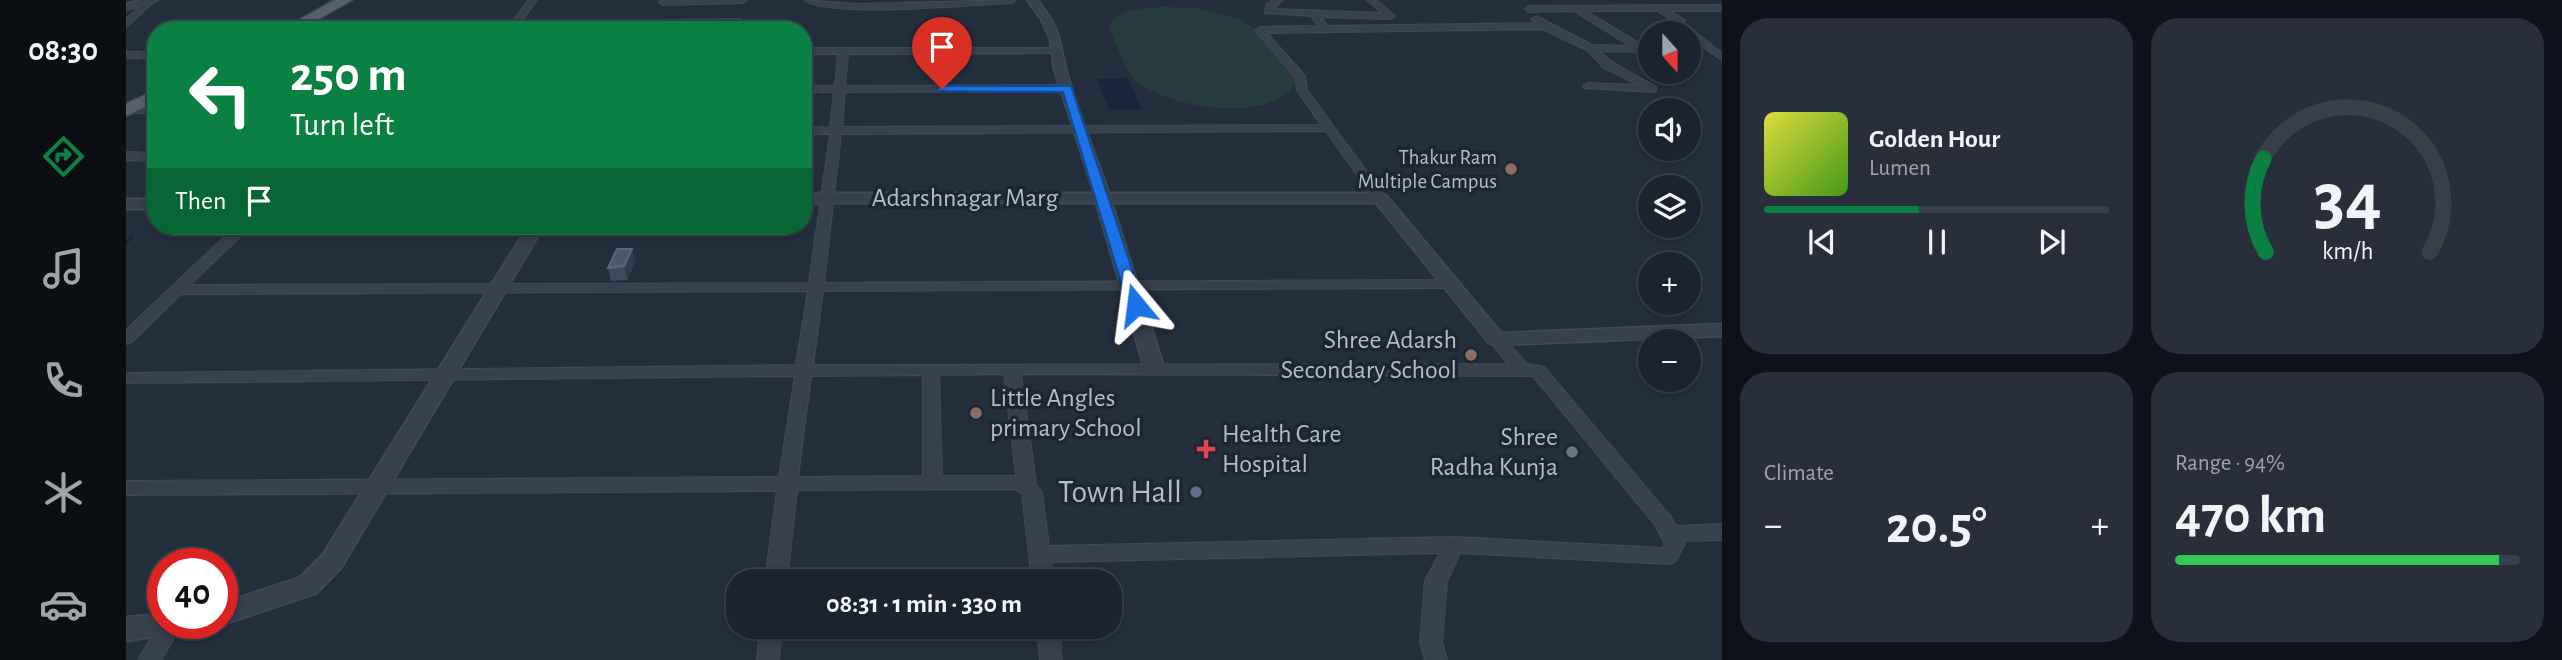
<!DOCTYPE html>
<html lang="en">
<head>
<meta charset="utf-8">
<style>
	:root { --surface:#1b232e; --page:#282f3a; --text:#f1f3f6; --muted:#a0a4aa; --line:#39404a; --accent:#0b8043 }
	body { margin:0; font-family:"Alegreya Sans",sans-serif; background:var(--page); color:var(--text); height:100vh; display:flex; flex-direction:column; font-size:26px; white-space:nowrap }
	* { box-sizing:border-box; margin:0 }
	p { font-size:23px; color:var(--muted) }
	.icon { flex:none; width:38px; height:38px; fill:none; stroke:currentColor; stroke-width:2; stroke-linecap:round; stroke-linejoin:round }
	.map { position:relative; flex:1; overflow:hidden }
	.details { display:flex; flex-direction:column; gap:18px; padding:18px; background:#0f1319; width:840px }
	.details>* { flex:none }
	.top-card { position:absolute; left:21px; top:21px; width:665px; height:214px; border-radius:28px; box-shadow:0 4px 10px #0003,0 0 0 2px var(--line); background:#0b8043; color:#fff; overflow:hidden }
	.needle { width:46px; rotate:159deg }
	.controls { position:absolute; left:1512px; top:21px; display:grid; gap:14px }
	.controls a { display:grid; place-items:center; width:63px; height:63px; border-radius:50%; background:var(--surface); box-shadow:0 4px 10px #0003,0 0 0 2px var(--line); font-size:35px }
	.speed { position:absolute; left:21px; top:548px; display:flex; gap:14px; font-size:35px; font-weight:700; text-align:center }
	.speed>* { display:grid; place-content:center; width:91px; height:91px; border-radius:50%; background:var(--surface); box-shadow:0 4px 10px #0003,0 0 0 2px var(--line); line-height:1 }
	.speed .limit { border:10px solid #d22; background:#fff; color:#111 }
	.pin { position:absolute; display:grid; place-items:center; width:60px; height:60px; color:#fff; margin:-72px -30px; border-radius:50% 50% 50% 0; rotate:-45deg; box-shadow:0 0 7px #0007 }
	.pin .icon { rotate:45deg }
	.me { position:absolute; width:77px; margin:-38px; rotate:344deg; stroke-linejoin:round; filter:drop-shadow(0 0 5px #0008) }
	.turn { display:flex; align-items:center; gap:24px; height:147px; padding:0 28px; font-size:32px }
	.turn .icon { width:91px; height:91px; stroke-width:2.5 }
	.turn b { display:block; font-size:49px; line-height:60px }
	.then { display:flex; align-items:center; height:66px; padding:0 28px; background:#0003; gap:14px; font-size:26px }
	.big { font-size:52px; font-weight:600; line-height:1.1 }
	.details .tile { flex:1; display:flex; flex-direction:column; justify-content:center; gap:10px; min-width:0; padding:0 24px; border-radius:28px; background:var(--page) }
	.details .dial { align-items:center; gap:0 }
	.dial svg { height:182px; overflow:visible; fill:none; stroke:var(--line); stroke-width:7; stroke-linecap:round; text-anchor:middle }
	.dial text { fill:var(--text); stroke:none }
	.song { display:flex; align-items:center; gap:21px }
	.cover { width:84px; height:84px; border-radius:10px; background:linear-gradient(135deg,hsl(60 70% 55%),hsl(100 70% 35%)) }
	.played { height:7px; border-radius:4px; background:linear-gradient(90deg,var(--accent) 45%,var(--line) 45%) }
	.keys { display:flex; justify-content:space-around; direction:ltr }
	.heat { display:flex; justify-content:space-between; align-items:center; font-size:38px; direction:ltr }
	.charge { height:10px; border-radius:5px; background:linear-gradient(90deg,#34c759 94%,var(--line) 0) }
	.details .tiles { flex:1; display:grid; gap:18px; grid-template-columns:repeat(2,1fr) }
	.trip { position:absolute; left:600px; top:569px; width:396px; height:70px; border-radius:28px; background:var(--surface); box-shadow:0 4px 10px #0003,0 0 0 2px var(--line); font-weight:600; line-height:70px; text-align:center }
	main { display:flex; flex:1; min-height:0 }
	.dock { display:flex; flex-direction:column; width:126px; justify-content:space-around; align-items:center; background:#0b0e12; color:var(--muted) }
	.dock .icon { width:49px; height:49px }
	.dock .active { color:var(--accent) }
	.dock b { font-size:32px; color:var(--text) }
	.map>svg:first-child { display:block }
</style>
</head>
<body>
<main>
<nav class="dock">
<b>08:30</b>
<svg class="icon active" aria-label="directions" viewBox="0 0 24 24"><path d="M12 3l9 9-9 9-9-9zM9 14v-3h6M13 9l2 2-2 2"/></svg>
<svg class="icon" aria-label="music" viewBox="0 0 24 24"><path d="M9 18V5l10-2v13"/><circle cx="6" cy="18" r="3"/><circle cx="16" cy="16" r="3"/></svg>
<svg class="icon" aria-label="phone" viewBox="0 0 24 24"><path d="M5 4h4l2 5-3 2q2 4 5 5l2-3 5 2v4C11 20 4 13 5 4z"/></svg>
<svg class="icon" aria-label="climate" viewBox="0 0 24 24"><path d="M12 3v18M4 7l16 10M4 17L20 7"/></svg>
<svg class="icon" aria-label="car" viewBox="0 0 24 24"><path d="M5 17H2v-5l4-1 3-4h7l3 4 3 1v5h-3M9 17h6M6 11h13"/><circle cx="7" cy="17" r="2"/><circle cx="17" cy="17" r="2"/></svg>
</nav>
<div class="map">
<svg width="1596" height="660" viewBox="0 0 1596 660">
	<rect width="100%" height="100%" fill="#242f3e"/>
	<path fill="#263c3f" d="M1037,7L1070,8L1116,20L1133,32L1169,75L1171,80C1151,125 1045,109 1013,83C998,71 991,44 983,26C991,8 1020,8 1037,7Z"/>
	<path fill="#17263c" d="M1002,78L1016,110H983L971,79Z"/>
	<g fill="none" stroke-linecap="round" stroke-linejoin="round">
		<path stroke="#17263c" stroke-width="3.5" d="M0,242L6,237"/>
		<defs>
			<g id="minor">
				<path d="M21,0H30L0,27V19Z"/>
				<path d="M403,0H411L389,30H380Z"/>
				<path d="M535,0H621L617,3L537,5L533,2Z"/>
				<path d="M678,0L732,4L890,0L886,3C845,4 706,19 678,0Z"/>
				<path d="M1147,0H1157L1147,9L1256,13L1241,0H1250L1269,16L1265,19L1195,17L1202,26L1410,23L1405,19L1410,16L1466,45L1504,46L1448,11L1403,12L1399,9L1403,6L1596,5V11H1544L1559,20L1558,24L1596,53V60L1563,38V33H1557L1548,25V21L1531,11H1460L1518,46H1524V52L1473,51C1489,67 1510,74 1530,87V91L1526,92L1458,88L1457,86L1462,83L1513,85L1478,68L1461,50L1416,29L1141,33L1179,76L1181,90L1260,198L1254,202L1249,201L1200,131L715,134L698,283L1324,280L1331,284L1324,288L697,291L687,365L1382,364L1362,339L1370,334L1376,336L1401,364L1418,367L1545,517L1550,526L1596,524V540L1558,541L1559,544L1549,562L1542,564L1334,553L1321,581L1316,642L1321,660H1299L1294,642L1299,581L1314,553L925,562L928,581H906L896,493L887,489L671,490L661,581H639L651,491L0,495V481L653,477L669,376L0,383V373L670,365L682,291L55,294L6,342L0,344V330L110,226H125L64,285L683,283L704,134H677V128L704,127L708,92H677V86H709L712,54H677V48H930L935,51L933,53L722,54L719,86L941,85L946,88L941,91L719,92L716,127L1195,125L1171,90L1170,78L1129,30L1134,27L1192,26L1185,16L1139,13L1140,5ZM878,374L890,476H816L813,375ZM895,374L1407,376L1530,526L1539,544L1536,548L1328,537L923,546L916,493L910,484ZM797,375V476L672,477L685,376Z"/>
				<path d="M526,20L615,19L620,22L615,25H523L521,23Z"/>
				<rect x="0" y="52" width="30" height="6"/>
				<path d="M0,106L30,108V114L0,112Z"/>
				<path d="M0,152L30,153V161L0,160Z"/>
				<path d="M37,618V623L56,624L35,660H12Z"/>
				<path d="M634,626H656L653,660H631Z"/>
				<path d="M911,626H933L936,660H914Z"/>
			</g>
			<g id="tertiary">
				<path d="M14,0H31L0,10V4Z"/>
				<path d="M901,0H911C935,29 932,35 940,69C951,111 969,152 983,193H1254L1260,195L1375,333L1596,324V336L1370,345L1363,343L1250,203H986L1038,367L1035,372H1021L1018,367L970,203H677V193H968L928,69L924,39L915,19Z"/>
				<rect x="0" y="199" width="30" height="10"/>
				<path d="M402,226H418L215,568L191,593L96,625L90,623H96V603L173,578L197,554Z"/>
				<path d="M37,614V623H68L65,631L0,641V617Z"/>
			</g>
			<g id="primary">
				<path d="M209,0H226L173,30H155Z"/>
				<path d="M30,90V102L0,116V104Z"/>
			</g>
		</defs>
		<use href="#minor" stroke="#414a57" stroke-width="2"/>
		<use href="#tertiary" stroke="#414a57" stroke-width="3"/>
		<use href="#primary" stroke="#414a57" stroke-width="3"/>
		<use href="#minor" fill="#38414e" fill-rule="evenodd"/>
		<use href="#tertiary" fill="#38414e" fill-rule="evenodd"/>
		<use href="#primary" fill="#56606e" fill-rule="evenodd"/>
	</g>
	<path fill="#3f4b5c" d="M506,249L509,262L501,280L485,281L482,268Z"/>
	<path fill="#2f3b4b" d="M506,249L509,262L501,280L498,266Z"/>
	<path fill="#4b5868" stroke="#5c6777" stroke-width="2" d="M491,249H506L498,266L482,268Z"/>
	<path fill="#1a73e8" stroke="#114b97" stroke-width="2" d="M816,86H945L1018,305L1016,308H1005L1002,305L937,92L812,91L811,89Z"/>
	<g fill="#8d6e63" stroke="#1d2633" stroke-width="2.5">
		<circle cx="1385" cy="169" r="7"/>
		<circle cx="1345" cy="355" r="7"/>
		<circle cx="850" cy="413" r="7"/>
	</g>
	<path fill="#e0444e" stroke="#1d2633" stroke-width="2.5" d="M1076.5 438.5h7v7h7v7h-7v7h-7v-7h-7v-7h7z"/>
	<circle fill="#6b7280" stroke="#1d2633" stroke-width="2.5" cx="1446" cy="452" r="7"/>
	<circle fill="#5c6f8a" stroke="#1d2633" stroke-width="2.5" cx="1070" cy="492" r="7"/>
	<g text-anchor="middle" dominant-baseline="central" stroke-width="7" stroke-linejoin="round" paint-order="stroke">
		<g font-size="21" fill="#b4bcc9" stroke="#1d2633" text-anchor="end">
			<text x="1371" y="157">Thakur Ram<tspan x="1371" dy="24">Multiple Campus</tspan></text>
		</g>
		<g font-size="26" fill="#b4bcc9" stroke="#1d2633">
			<text x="839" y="198">Adarshnagar Marg</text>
		</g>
		<g font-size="26" fill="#b4bcc9" stroke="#1d2633" text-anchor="end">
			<text x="1331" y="340">Shree Adarsh<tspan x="1331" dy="30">Secondary School</tspan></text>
			<text x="864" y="398" text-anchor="start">Little Angles<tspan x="864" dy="30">primary School</tspan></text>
			<text x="1096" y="434" text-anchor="start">Health Care<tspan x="1096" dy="30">Hospital</tspan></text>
			<text x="1432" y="437">Shree<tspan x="1432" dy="30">Radha Kunja</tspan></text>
		</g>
		<g font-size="32" fill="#b4bcc9" stroke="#1d2633" text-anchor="end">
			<text x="1056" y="492">Town Hall</text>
		</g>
	</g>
</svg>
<div class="controls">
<a><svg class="needle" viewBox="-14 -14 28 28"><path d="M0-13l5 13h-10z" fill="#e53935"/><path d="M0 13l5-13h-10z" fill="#a0a4aa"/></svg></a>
<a><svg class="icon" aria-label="sound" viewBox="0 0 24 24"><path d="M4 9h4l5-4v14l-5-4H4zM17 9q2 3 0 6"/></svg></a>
<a><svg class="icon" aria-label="layers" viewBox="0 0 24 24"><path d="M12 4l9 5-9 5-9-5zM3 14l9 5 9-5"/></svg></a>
<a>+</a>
<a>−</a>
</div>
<div class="speed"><div class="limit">40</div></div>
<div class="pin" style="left:816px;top:89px;background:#d93025"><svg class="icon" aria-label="arrive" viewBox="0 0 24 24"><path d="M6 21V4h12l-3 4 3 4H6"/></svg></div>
<svg class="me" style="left:1010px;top:305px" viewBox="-20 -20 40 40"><path d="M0-17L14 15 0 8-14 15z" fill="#1a73e8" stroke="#fff" stroke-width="4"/></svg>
<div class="trip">08:31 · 1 min · 330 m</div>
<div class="top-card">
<div class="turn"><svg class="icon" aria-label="left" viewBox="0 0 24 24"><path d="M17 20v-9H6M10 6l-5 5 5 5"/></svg><div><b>250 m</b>Turn left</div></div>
<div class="then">Then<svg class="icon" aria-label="arrive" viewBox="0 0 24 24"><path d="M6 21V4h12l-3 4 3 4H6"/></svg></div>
</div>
</div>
<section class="details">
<div class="tiles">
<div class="tile">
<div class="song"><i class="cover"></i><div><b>Golden Hour</b><p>Lumen</p></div></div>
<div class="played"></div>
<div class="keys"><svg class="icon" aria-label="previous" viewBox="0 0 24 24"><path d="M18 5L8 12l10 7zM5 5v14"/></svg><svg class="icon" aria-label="pause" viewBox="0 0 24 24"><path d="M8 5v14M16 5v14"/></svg><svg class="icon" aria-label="next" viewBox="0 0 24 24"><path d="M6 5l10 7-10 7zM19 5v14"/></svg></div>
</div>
<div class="tile dial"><svg viewBox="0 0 100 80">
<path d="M14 69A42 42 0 1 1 86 69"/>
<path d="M14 69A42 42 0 0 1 13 28" stroke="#0b8043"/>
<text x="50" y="56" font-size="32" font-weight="700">34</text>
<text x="50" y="72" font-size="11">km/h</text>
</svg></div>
<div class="tile"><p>Climate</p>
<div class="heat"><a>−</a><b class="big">20.5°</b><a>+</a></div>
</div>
<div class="tile"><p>Range · 94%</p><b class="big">470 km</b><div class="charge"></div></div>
</div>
</section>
</main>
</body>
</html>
